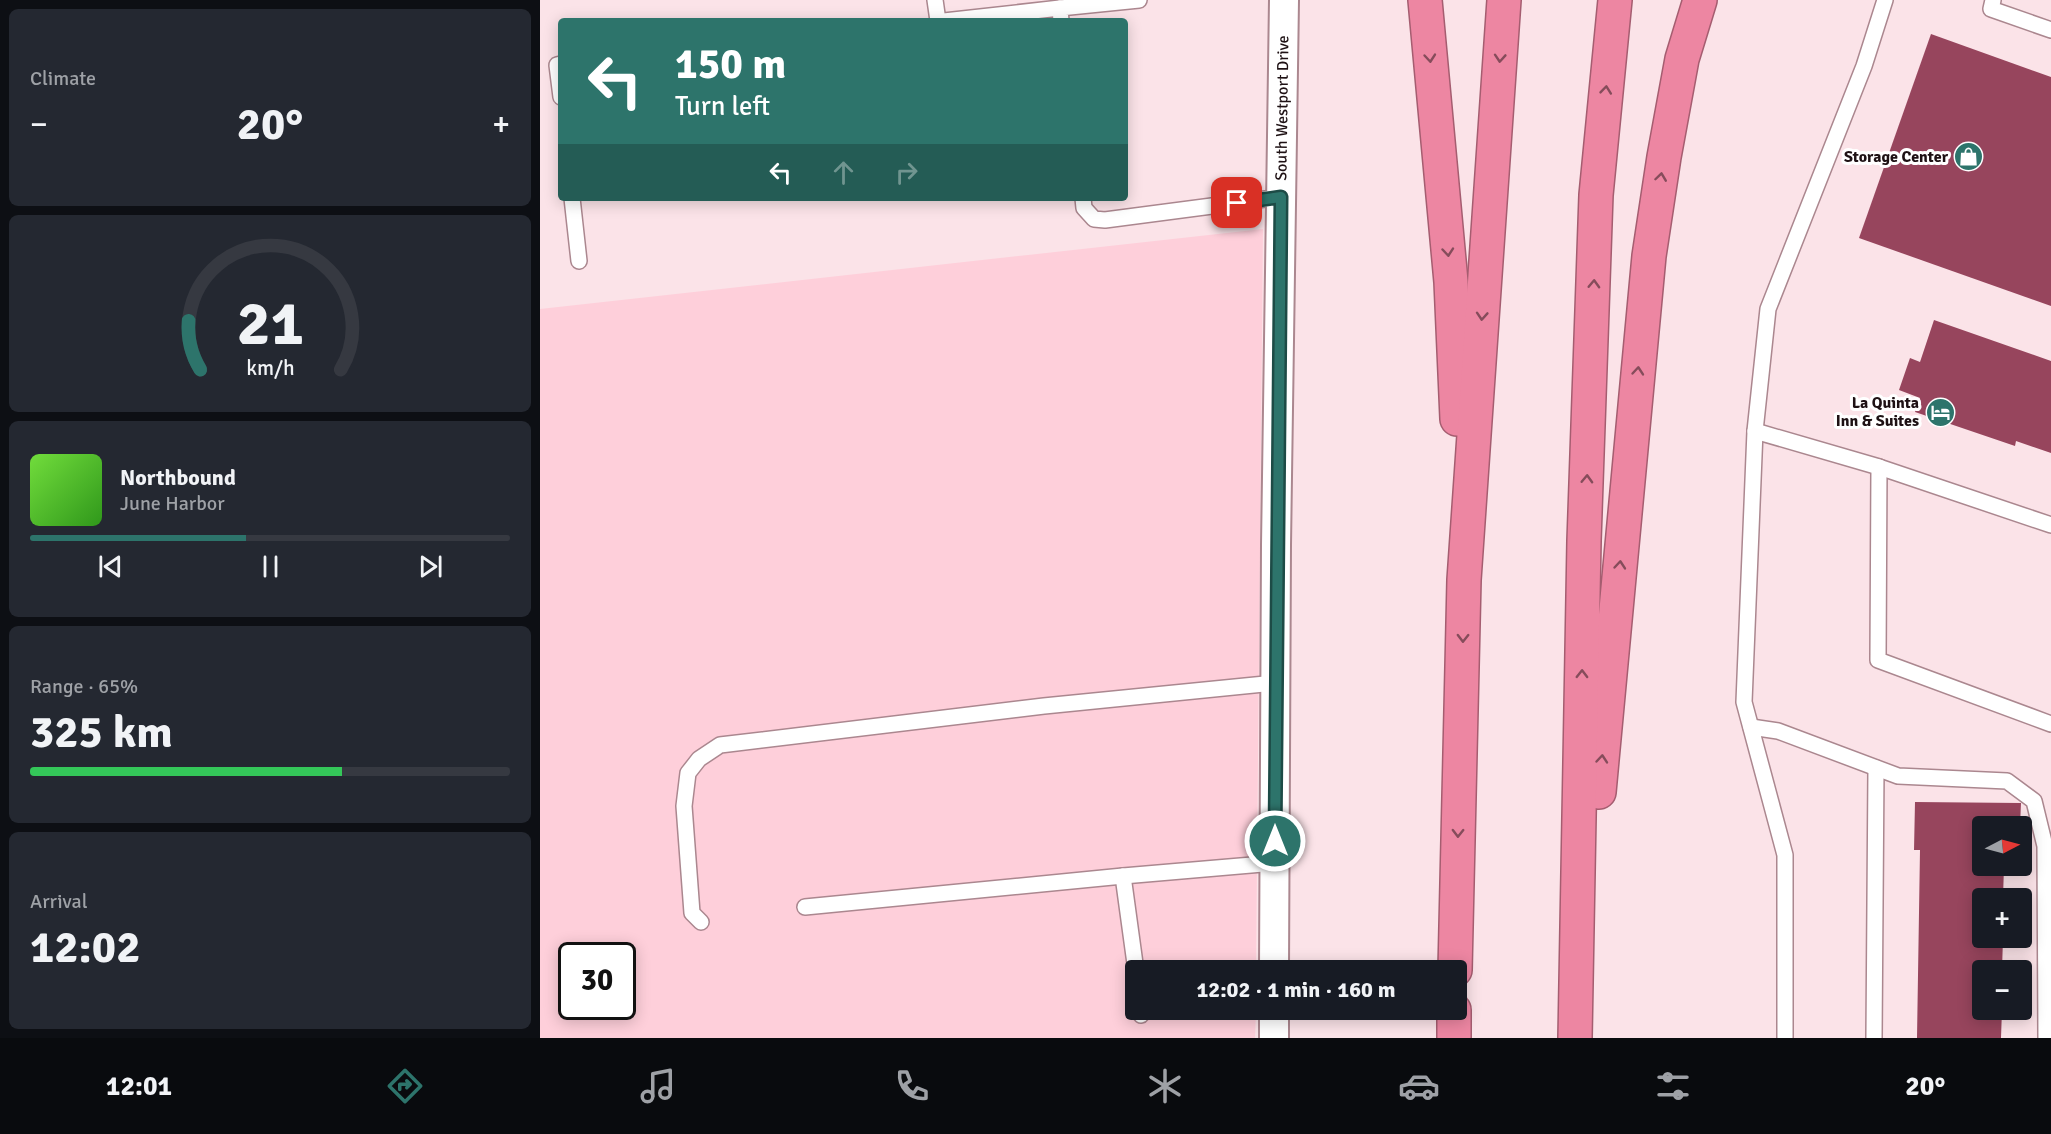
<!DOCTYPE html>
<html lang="en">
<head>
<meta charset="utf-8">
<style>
	:root { --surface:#171b24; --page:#242831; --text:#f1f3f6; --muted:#9ea1a6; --line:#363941; --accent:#2d746b }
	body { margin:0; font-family:Signika,sans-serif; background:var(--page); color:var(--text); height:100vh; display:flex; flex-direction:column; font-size:22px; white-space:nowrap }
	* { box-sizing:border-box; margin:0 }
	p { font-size:20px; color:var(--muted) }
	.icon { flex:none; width:33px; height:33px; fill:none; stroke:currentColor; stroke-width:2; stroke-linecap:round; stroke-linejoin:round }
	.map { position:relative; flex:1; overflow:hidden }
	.sheet { display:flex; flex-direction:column; gap:9px; padding:9px; background:#0d0f14; width:540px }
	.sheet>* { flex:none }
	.hud { position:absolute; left:18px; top:18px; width:570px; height:183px; border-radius:6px; box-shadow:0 3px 15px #0003; background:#2d746b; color:#fff; overflow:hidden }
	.needle { width:39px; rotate:84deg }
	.tools { position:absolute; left:1432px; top:816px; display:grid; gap:12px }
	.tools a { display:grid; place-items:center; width:60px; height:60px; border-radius:6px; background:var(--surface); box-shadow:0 3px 15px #0003; font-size:30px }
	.speed { position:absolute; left:18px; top:942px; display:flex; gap:12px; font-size:30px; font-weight:700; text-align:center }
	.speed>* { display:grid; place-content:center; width:78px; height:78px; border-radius:50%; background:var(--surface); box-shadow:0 3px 15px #0003; line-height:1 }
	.speed .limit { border:3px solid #111; border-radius:9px; background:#fff; color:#111 }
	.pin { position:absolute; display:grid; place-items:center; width:51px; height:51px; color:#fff; margin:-26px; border-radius:12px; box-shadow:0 3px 9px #0006 }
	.me { position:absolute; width:66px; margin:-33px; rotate:0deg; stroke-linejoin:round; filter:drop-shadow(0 0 4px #0008) }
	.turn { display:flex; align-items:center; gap:21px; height:126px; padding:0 18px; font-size:27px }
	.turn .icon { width:78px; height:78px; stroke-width:2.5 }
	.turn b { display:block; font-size:42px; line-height:51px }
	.lanes { display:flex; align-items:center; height:57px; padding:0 18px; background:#0003; justify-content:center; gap:30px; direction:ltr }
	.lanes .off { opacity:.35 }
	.big { font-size:45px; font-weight:700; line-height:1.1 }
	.sheet .card { flex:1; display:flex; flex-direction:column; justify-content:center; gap:9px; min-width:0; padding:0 21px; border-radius:9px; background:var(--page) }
	.sheet .dial { align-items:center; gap:0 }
	.dial svg { height:156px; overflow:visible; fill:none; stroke:var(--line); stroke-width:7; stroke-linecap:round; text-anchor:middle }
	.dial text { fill:var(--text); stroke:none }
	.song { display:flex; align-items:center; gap:18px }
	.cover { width:72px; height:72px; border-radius:9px; background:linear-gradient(135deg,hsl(100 70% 55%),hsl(110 70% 35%)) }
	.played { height:6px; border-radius:3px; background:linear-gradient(90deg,var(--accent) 45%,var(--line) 45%) }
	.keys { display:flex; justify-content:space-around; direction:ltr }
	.heat { display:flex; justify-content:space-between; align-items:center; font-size:33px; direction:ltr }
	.charge { height:9px; border-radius:4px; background:linear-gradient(90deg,#34c759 65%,var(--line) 0) }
	.trip { position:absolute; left:585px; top:960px; width:342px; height:60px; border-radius:6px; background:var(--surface); box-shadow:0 3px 15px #0003; font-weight:700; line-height:60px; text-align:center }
	.menu { display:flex; height:96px; justify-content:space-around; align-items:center; background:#090b0e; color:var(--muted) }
	.menu .icon { width:42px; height:42px }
	.menu .current { color:var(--accent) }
	.menu b { font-size:27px; color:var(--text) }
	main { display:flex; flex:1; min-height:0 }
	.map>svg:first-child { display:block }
</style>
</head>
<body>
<main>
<section class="sheet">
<div class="card"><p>Climate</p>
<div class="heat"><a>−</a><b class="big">20°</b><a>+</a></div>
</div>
<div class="card dial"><svg viewBox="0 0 100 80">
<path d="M14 69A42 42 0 1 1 86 69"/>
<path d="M14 69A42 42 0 0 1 8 44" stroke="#2d746b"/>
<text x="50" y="56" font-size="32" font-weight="700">21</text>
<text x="50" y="72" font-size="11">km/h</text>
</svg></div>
<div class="card">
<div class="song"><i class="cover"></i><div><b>Northbound</b><p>June Harbor</p></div></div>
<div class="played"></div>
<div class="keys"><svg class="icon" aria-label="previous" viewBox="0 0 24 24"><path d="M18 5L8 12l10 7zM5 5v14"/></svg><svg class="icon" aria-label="pause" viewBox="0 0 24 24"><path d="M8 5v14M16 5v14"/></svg><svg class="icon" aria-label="next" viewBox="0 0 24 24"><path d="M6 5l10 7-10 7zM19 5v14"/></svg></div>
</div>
<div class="card"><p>Range · 65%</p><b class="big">325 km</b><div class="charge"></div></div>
<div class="card"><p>Arrival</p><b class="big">12:02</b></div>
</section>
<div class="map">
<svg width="1511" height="1038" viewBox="0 0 1511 1038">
	<rect width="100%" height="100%" fill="#fbe3e8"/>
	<path fill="#fecfda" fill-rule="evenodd" d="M723,229L716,970H596V1010H716L715,1038H0V309ZM32,956H82V1006H32Z"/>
	<g fill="#97455d">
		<path d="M1391,34L1511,77V306L1319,238Z"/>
		<path d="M1394,320L1511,361V453L1476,441L1475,446L1375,412L1380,398L1359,390L1370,358L1380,362Z"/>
		<path d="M1375,802L1481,803L1480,826H1443V866H1464L1463,898H1443V938H1463L1462,970H1443V1010H1462L1461,1038H1377L1380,850H1374Z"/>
	</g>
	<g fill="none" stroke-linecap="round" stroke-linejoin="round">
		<defs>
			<g id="lane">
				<path d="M395,0L398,21"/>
				<path d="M1453,0L1451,9L1511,30"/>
				<path d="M404,21L520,8"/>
				<path d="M521,21L520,8L599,0"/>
				<path d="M21,64L17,65L21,97"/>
				<path d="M32,198L39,261"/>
				<path d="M543,198L544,208L554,219L565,220L741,197"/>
				<path d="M1215,431L1339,467L1338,660L1511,724"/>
				<path d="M1339,467L1511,525"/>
				<path d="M1211,727L1238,731L1358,776L1467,781L1494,801L1505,846L1506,1038"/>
				<path d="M583,876L596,971"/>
				<path d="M265,907L583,876L735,863"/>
				<path d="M161,922L152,913L144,806L148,773L159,759L180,745L504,706L735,683"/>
				<path d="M600,1010L601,1015"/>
				<path d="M1245,1038V855L1204,702L1215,431L1228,309L1324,66L1345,0"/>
				<path d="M1334,1038L1336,768"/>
			</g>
			<g id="street">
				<path id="s1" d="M734,970L736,545L744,0"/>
				<path d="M734,1038V1010"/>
			</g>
			<g id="highway">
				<path d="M885,0L911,282L917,419"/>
				<path d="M1059,792L1109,256L1124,157L1142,59L1160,0"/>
				<path d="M915,970L924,580L964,0"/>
				<path d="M914,1038V1010"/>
				<path d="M1035,1038L1044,541L1056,195L1075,0"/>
			</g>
		</defs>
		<use href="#lane" stroke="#ab878f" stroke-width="18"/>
		<use href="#street" stroke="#ab878f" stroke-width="32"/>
		<use href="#highway" stroke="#a55d70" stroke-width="36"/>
		<use href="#lane" stroke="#fff" stroke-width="15"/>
		<use href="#street" stroke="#fff" stroke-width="28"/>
		<use href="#highway" stroke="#ed86a2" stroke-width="33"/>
	</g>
	<defs><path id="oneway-chevron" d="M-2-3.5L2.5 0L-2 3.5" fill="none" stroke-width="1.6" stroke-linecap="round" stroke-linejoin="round" transform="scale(1.5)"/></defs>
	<g stroke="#864c5b">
		<use href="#oneway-chevron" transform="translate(890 58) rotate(85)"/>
		<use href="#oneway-chevron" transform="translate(960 58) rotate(94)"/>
		<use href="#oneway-chevron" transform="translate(1066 90) rotate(-84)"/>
		<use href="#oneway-chevron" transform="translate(1121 177) rotate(-82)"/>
		<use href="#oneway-chevron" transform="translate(908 252) rotate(85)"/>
		<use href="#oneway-chevron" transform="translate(1054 284) rotate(-88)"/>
		<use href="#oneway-chevron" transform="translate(942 316) rotate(94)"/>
		<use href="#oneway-chevron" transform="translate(1098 371) rotate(-85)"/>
		<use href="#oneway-chevron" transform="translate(1047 479) rotate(-88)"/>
		<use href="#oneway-chevron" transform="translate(1080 565) rotate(-85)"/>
		<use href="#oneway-chevron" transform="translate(923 638) rotate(91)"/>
		<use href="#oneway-chevron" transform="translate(1042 674) rotate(-89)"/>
		<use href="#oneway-chevron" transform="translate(1062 759) rotate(-85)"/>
		<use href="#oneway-chevron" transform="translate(918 833) rotate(91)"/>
	</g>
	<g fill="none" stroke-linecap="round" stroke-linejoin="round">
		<defs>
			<path id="route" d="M697,203L741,197L735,841"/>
		</defs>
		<use href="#route" stroke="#1d4b46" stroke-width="15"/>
		<use href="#route" stroke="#2d746b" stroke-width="10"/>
	</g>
	<defs>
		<symbol id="shop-disc" viewBox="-11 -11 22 22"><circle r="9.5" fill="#2d746b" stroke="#fff"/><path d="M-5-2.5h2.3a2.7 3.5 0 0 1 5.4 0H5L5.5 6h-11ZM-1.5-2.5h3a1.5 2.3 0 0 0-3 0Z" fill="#fff"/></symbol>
		<symbol id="hotel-disc" viewBox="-11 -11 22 22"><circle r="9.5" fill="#2d746b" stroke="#fff"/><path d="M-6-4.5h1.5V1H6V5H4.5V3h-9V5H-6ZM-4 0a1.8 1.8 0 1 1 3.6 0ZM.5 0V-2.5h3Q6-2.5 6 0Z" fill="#fff"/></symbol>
	</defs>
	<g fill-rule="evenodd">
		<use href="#shop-disc" x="1412" y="140" width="33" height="33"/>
		<use href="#hotel-disc" x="1384" y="396" width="33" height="33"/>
	</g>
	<g text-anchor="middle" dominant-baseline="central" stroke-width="6" stroke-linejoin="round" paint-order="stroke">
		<g font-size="16" fill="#1e1114" stroke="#fff">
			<text stroke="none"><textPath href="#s1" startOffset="862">South Westport Drive</textPath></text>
		</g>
		<g font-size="16" font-weight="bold" fill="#1e1114" stroke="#fff" text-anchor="end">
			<text x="1408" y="157">Storage Center</text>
			<text x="1379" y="403">La Quinta<tspan x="1379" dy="18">Inn &amp; Suites</tspan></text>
		</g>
	</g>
</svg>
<div class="tools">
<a><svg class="needle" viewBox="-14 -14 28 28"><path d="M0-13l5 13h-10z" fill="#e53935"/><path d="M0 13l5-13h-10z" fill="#9ea1a6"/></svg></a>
<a>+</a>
<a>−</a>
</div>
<div class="speed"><div class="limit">30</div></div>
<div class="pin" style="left:697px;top:203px;background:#d93025"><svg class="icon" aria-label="arrive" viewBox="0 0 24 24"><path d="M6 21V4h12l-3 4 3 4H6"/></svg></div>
<svg class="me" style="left:735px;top:841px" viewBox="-20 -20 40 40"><circle r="17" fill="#2d746b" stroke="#fff" stroke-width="3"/><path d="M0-11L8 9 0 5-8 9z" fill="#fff"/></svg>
<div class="trip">12:02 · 1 min · 160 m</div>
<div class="hud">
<div class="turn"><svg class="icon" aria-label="left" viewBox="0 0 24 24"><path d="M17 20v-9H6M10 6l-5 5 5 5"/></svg><div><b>150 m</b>Turn left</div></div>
<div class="lanes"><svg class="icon" aria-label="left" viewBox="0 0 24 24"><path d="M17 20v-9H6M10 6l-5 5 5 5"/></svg><svg class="icon off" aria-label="ahead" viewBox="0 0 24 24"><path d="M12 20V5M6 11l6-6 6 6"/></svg><svg class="icon off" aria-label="right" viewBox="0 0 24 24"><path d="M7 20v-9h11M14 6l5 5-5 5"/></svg></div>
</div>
</div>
</main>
<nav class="menu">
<b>12:01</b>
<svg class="icon current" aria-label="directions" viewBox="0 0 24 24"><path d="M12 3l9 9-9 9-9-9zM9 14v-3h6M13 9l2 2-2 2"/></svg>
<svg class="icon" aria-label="music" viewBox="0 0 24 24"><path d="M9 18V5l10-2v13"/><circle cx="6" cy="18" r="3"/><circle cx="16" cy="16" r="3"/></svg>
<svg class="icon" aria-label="phone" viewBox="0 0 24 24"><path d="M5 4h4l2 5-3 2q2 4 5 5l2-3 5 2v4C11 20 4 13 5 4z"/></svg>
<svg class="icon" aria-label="climate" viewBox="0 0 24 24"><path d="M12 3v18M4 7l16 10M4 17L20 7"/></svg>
<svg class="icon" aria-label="car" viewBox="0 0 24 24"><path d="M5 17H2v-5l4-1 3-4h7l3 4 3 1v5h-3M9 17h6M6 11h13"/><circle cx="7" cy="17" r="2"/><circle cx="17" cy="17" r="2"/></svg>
<svg class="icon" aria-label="filters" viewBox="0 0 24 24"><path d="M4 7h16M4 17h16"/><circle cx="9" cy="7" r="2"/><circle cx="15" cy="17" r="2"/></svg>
<b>20°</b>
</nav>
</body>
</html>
